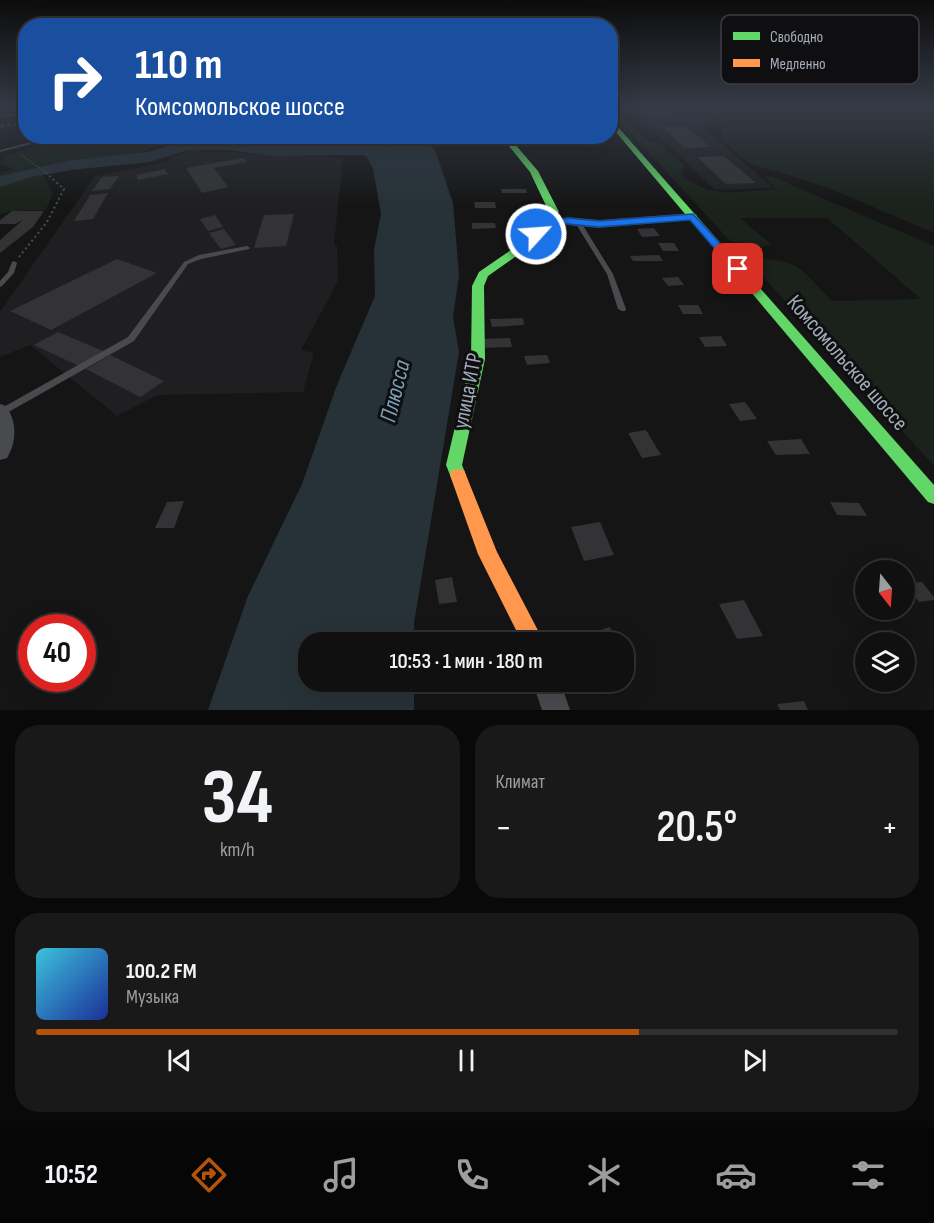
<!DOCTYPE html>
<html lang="ru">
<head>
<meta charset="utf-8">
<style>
	:root { --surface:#101010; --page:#191919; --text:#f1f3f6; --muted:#9c9d9f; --line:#303030; --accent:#b45309 }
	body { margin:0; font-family:"Sofia Sans Condensed",sans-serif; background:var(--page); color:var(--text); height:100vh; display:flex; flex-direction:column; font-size:22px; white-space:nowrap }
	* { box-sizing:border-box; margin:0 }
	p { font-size:20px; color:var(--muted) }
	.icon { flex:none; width:33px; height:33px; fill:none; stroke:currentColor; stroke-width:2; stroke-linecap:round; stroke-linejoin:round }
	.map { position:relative; height:710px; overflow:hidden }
	.details { display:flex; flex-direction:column; gap:15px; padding:15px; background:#090909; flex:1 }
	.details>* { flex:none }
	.guide { position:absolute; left:18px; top:18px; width:600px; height:126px; border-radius:24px; box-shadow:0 6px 24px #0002,0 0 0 2px var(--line); background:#1a4fa0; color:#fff; overflow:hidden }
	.needle { width:39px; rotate:163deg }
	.controls { position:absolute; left:855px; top:560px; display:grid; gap:12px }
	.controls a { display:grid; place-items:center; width:60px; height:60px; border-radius:50%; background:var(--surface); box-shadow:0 6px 24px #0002,0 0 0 2px var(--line); font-size:30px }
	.speed { position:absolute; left:18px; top:614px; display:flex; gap:12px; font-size:30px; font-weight:700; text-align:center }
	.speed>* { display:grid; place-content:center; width:78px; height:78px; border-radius:50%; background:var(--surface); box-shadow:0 6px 24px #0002,0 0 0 2px var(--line); line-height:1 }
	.speed .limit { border:9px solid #d22; background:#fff; color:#111 }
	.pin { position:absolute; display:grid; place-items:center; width:51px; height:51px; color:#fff; margin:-26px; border-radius:12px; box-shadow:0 3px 9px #0006 }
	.me { position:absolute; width:66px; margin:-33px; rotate:64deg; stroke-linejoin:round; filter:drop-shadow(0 0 4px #0008) }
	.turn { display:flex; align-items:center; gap:21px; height:126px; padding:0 18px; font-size:27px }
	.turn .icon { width:78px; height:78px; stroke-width:2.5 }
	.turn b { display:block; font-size:42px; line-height:51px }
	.big { font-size:45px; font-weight:600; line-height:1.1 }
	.details .tile { flex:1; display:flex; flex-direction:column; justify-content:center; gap:9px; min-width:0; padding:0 21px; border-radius:24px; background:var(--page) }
	.details .dial { align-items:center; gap:0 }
	.dial b { font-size:78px; line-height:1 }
	.song { display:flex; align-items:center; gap:18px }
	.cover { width:72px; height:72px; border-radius:9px; background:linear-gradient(135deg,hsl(190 70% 55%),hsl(230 70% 35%)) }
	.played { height:6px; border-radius:3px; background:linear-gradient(90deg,var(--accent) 70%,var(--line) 70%) }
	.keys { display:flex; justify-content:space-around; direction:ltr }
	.heat { display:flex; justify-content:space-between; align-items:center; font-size:33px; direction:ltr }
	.details .tiles { flex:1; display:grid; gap:15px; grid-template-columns:1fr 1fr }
	.tile:last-child { grid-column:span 2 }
	.trip { position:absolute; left:298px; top:632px; width:336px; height:60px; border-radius:24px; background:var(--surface); box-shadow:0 6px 24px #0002,0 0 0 2px var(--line); font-weight:600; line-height:60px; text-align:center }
	.tabs { display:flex; height:96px; justify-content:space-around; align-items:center; background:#060606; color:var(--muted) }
	.tabs .icon { width:42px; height:42px }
	.tabs .current { color:var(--accent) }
	.tabs b { font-size:27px; color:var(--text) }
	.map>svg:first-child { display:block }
</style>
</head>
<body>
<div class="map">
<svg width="934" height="710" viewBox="0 0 934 710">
	<rect width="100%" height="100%" fill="#151515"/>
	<g fill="#1f1f21">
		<path d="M628,106H714L717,112L708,113L718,124L701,126L774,188L715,190Z"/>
		<path d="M192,150L343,158L334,244L337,246L338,281L301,350L314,353L303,392L157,395L117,416L30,345L0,357V312L95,176L167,162L172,157Z"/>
	</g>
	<g fill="#1a221b">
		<path d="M716,106H934V233L824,186L748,163L723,142L721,125L714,115L720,112Z"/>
		<path d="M619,110L627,111L630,114L623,117L649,141L663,146L685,166L681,174C707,200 742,191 776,189L764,176L773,177L934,246V466L746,258C800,260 796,264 832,301L921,299L827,218H740L771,244L763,247L730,241L611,111Z"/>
		<path d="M67,136H166V137L158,147L126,157L54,165L0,177V173L13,169L0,163L7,156Z"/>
		<path d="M42,174L53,193L46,210L12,211L0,215V184L20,177Z"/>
	</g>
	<path fill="#273238" d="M359,137H423L435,150L453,203L459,275L453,317L459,352L414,623V642H309V681H414V710H208L248,596L302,484L337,385L375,296L374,250L381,214L373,169L366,156L349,148L362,143Z"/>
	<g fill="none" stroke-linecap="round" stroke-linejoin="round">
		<path fill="#273238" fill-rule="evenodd" d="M188,140H227L273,146L386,145L394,150L386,155L273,156L227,150H189L149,162L72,170L31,177L0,187V176L72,160L147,152Z"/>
	</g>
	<g fill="#333335">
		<path d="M637,106H663L677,117L651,118Z"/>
		<path d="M686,126L710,147L684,148L662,127Z"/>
		<path d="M724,156L756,183L726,184L697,157Z"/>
		<path d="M243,158L247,162L214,168L228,187L202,193L186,168Z"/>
		<path d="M165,169L168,174L138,180L136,175Z"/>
		<path d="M119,176L110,189L92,191L102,177Z"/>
		<path d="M501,189H526L527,193H502Z"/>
		<path d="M108,193L93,219L74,221L90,195Z"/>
		<path d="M474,202H495L496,208H475Z"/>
		<path d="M12,211H44L33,227L0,253V240L23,220L15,224H0V220Z"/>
		<path d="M294,214L286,246L254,248L264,215Z"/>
		<path d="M215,215L223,227L208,231L200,219Z"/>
		<path d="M472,223H495L496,228L472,229Z"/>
		<path d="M654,228L660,236L642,237L637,229Z"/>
		<path d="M224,229L236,245L221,249L209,233Z"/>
		<path d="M658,243H674L679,251H663Z"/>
		<path d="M659,255L663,261H633L630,256Z"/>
		<path d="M117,259L157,273L51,330L10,311Z"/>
		<path d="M678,277L684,285L668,286L662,278Z"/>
		<path d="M678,305H698L703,314H683Z"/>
		<path d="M523,318L524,325L492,327L490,319Z"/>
		<path d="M58,332L103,351L79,366L34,345Z"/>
		<path d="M721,336L727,346L705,347L699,337Z"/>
		<path d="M510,338L512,347L479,348L478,339Z"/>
		<path d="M110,355L164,381L140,397L86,369Z"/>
		<path d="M547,355L550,363L527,365L524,356Z"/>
		<path d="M745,402L757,419L740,421L729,404Z"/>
		<path d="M646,430L661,455L642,458L628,433Z"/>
		<path d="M801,439L810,454L776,455L767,441Z"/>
		<path d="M184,501L174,528H155L167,502Z"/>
		<path d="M830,502L859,503L867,516L837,515Z"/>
		<path d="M600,522L614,555L584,561L571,527Z"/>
		<path d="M452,577L457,602L439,604L435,580Z"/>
		<path d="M922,582L934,597V600L919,602L905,584Z"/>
		<path d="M744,600L763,636L737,639L719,604Z"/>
		<path d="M610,627L617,642H583L581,636Z"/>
		<path d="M624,656L633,674L624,677Z"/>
		<path d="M804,701L808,710H780L777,704Z"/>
	</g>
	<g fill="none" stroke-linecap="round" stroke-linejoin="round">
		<g stroke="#4a4c4f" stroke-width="1.5" stroke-dasharray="1.5 2" stroke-linecap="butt">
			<path d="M0,128L26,124"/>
			<path d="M353,143L354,136"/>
			<path d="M21,155L48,174"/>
		</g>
		<path stroke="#4a4c4f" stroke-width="2" stroke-dasharray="2 3" stroke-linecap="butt" d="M19,257L47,222L64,189L46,173"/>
		<g fill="#484a4e" fill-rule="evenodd">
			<path d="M26,111V113L0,118V116Z"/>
			<path d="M53,136H63L0,152V150Z"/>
			<path d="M579,222L582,224L613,274L626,309L625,311H622L618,309L607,274L576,224Z"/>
			<path d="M247,246L250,248L249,249L201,259L188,264L134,341L5,414L0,415V409L128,337L184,262L199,255Z"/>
			<path d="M14,261L17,263L14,273L2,286L0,287V281L8,272L12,262Z"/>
		</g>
		<g fill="#484a4e" fill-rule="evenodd">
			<path d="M693,213L697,215V219L599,228L567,225L544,229L538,225L567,217L599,220Z"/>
			<path d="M0,404L6,406C17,422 17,441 7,458L0,460Z"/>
			<path d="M532,681H560L570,710H542Z"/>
		</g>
		<g fill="#63d668" fill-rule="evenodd">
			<path d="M610,118L934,485V504L928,502L610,125Z"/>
			<path d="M501,136H508L538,171L559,212L532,245L488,276L484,286L485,359L462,465L466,475L464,480L458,481L452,480L446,465L471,359L472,286L479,272L524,241L549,212L530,172Z"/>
		</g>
		<path fill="#ff974d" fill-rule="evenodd" d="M458,469L464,470L466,475L497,552L544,642H522L478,554L450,475L452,470Z"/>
		<path stroke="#484a4d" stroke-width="2" stroke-dasharray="4 3" stroke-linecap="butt" d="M0,126L26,122"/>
	</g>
	<linearGradient id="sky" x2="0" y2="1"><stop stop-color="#0c0c0c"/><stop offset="0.52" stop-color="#353b46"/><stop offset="1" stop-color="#353b46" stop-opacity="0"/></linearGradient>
	<rect width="934" height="205" fill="url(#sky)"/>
	<path fill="#1a73e8" stroke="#114b97" stroke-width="1.5" d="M693,214L742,267V271H734L690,220L599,227L567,224L547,227L540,236L531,234L541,223L567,218L599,221Z"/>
	<g text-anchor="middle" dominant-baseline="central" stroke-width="6" stroke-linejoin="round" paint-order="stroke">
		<g font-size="22" fill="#a4acb8" stroke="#0f0f11">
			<text transform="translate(847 363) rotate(49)">Комсомольское шоссе</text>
			<text transform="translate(468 391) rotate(-79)">улица ИТР</text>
		</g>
		<g font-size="24" font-style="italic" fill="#779fb6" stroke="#0f0f11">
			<text transform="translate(395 391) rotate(-76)">Плюсса</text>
		</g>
	</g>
	<rect x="721" y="15" width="198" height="69" rx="9" fill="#0f0f11" stroke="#3c3e43" stroke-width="1.5"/>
	<rect x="733" y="32" width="27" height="8" fill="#63d668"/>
	<rect x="733" y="59" width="27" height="8" fill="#ff974d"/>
	<g font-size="16" fill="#a4acb8">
		<text x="770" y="42">Свободно</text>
		<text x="770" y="69">Медленно</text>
	</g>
</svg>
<div class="controls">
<a><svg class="needle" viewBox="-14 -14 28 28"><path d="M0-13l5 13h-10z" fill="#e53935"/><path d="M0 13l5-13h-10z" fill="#9c9d9f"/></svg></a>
<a><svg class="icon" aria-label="layers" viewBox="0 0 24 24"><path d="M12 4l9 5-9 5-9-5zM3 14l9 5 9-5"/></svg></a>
</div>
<div class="speed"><div class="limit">40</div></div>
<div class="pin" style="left:738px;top:269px;background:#d93025"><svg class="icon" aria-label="arrive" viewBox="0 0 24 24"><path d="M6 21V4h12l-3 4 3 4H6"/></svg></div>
<svg class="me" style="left:536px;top:234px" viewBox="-20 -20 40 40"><circle r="17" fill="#1a73e8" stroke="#fff" stroke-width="3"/><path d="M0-11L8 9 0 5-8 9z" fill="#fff"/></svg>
<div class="trip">10:53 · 1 мин · 180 m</div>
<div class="guide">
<div class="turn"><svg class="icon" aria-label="right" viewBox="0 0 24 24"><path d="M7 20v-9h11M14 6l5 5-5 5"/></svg><div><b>110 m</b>Комсомольское шоссе</div></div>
</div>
</div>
<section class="details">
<div class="tiles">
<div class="tile dial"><b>34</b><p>km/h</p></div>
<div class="tile"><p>Климат</p>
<div class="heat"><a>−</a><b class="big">20.5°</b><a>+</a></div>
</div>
<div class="tile">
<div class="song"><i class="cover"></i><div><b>100.2 FM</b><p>Музыка</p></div></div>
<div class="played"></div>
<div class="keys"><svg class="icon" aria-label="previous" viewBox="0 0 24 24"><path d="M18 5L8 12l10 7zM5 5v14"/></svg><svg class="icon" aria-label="pause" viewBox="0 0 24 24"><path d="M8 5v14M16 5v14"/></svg><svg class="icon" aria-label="next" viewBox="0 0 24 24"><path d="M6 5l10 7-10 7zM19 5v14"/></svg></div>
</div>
</div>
</section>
<nav class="tabs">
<b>10:52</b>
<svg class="icon current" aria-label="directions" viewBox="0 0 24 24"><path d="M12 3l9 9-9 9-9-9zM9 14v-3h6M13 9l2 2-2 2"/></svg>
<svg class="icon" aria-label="music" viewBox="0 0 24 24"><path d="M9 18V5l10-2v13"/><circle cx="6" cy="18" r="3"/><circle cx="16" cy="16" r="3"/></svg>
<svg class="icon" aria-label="phone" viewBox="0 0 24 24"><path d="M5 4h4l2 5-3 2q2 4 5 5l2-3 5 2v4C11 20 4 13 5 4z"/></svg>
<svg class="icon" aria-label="climate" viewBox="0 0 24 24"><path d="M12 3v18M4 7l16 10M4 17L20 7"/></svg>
<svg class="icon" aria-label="car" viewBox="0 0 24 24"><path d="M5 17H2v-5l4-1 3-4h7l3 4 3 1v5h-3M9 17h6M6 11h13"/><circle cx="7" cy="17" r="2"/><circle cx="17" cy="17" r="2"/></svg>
<svg class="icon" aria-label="filters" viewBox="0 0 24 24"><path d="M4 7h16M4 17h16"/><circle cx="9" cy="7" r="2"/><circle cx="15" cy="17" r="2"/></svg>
</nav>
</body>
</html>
